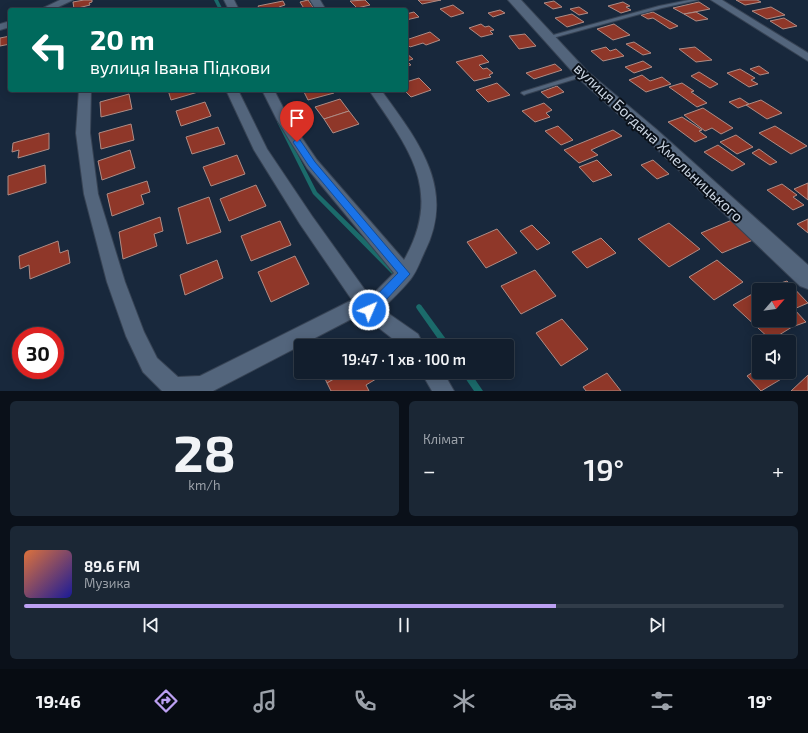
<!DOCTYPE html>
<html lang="uk">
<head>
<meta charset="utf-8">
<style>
	:root { --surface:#121e2d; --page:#1b2735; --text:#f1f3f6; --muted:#9ca2aa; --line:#313c49; --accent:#bca0f2 }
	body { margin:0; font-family:"Exo 2",sans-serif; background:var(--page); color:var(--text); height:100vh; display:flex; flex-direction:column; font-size:15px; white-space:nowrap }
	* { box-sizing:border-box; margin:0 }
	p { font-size:13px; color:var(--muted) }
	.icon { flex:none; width:22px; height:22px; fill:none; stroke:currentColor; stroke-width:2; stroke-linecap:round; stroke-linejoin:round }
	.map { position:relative; height:391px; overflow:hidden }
	.sheet { display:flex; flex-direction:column; gap:10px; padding:10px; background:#0a1019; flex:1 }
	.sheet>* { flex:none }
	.banner { position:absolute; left:8px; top:8px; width:400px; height:84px; border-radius:4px; box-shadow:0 2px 10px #0003,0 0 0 1px var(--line); background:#00695c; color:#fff; overflow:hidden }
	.needle { width:26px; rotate:62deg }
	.controls { position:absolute; left:752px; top:283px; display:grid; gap:8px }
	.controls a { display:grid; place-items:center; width:44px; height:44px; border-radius:4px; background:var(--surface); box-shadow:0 2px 10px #0003,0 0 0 1px var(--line); font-size:20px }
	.speed { position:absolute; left:12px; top:327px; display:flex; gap:8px; font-size:20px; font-weight:700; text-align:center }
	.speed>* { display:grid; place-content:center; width:52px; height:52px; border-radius:50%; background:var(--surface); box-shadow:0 2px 10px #0003,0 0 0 1px var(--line); line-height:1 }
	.speed .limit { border:6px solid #d22; background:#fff; color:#111 }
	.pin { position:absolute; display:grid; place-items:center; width:34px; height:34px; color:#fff; margin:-41px -17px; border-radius:50% 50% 50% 0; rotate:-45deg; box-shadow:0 0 4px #0007 }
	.pin .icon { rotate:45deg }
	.me { position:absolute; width:44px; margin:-22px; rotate:45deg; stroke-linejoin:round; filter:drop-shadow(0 0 3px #0008) }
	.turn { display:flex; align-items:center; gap:14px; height:84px; padding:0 16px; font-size:18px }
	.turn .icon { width:52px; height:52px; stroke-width:2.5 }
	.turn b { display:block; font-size:28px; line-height:34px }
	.big { font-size:30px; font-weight:600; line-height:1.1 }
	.sheet .widget { flex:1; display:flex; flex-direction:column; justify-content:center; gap:6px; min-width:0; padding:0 14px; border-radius:6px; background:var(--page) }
	.sheet .dial { align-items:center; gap:0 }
	.dial b { font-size:52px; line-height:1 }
	.song { display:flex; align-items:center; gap:12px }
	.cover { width:48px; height:48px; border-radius:6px; background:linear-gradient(135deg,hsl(20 70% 55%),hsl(240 70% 35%)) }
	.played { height:4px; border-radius:2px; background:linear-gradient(90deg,var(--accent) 70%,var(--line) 70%) }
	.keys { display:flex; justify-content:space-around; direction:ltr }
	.heat { display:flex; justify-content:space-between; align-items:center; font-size:22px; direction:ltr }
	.sheet .tiles { flex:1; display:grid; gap:10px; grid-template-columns:1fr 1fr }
	.widget:last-child { grid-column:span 2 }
	.trip { position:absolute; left:294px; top:339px; width:220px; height:40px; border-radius:4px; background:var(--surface); box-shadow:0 2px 10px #0003,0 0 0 1px var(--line); font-weight:600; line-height:40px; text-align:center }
	.tab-bar { display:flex; height:64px; justify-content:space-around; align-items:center; background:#070c12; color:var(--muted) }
	.tab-bar .icon { width:28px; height:28px }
	.tab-bar .selected { color:var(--accent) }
	.tab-bar b { font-size:18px; color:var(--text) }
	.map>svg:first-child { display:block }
</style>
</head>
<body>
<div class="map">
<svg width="808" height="391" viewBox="0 0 808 391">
	<rect width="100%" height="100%" fill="#18283c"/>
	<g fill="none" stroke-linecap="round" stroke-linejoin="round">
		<g fill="#1b6b6b" fill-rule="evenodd">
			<path d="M214,0H218L223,10H219Z"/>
			<path d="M279,120L281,122L317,192L396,270L397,272L396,274L394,275L392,274L313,194L277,122Z"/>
			<path d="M419,304L421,305L451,346H443L417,309L416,307L417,305Z"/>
			<path d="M461,372H470L483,391H474Z"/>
		</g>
	</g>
	<g fill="#8f3729" stroke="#af8c85">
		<path d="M84,0H92V2L89,3L90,5L74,9L73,2Z"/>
		<path d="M308,0L315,10H305L300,2Z"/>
		<path d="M365,0L370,5L357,8L350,1Z"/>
		<path d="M418,0H441L422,4Z"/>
		<path d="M736,0H757L761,2L745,5Z"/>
		<path d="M283,1L285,5L279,7L280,9L276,10H260L258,6Z"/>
		<path d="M554,1L562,7L553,9L544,3Z"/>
		<path d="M623,2L630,6L626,7L631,10L621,13L608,6Z"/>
		<path d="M699,2L710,9L684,14L673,8Z"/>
		<path d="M453,5L464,13L451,17L440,9Z"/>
		<path d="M579,7L588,13L579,15L570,9Z"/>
		<path d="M771,7L785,15L767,19L752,11Z"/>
		<path d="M500,10L505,13L493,17L488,13Z"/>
		<path d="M414,12L419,17L406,20V14Z"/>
		<path d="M653,12L678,26L670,29L653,18L648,19L641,15Z"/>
		<path d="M696,12L708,19L696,21L684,14Z"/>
		<path d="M572,14L584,22L567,27L555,18Z"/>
		<path d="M784,18L797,26L783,29L770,21Z"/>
		<path d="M481,24L485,27L489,26L494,30L490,31L493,34L481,37L469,28Z"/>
		<path d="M614,24L630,35L613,40L597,29Z"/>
		<path d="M430,32L440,40L426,45L423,43L410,47L406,43V40Z"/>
		<path d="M525,34L536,46L519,49L509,36Z"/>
		<path d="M10,36V44L0,46V38Z"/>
		<path d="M634,42L651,53L643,55L626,44Z"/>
		<path d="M606,47L610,51L616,49L624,56L603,61L591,51Z"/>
		<path d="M695,47L712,60L696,62L679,49Z"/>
		<path d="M406,53L413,59L407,61L411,65L406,66Z"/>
		<path d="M482,55L489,62L479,65L483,69L487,68L493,73L489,75L491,77L474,81L456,62Z"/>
		<path d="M643,61L652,67L634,73L625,67Z"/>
		<path d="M555,64L562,70L534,79L526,73Z"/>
		<path d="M759,66L769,73L760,75L750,69Z"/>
		<path d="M740,69L755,78L751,80L758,84L749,87L727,73Z"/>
		<path d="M699,72L718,84L710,88L691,76Z"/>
		<path d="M642,75L650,81L662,77L671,84L646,92L629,80Z"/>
		<path d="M419,78L431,90L411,97L404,90H406V82Z"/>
		<path d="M497,83L510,95L488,102L476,90Z"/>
		<path d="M682,83L694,91L691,92L707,103L697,107L669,87Z"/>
		<path d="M557,86L564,92L548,98L541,92Z"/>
		<path d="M168,90H197L198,92L171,100Z"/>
		<path d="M303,90H333L334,93L308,100Z"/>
		<path d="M129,94L132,109L101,117L100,102Z"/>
		<path d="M740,98L749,104L738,108L729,102Z"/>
		<path d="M340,99L349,111L324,119L315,107Z"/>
		<path d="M761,100L782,113L767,119L746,105Z"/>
		<path d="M205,102L211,116L181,126L176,111Z"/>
		<path d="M544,103L552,110L546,113L550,117L535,122L522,111Z"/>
		<path d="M703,108L733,128L721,134L712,128L705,131L684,115Z"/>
		<path d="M349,111L359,124L333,133L324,119Z"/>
		<path d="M682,117L702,130L699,131L707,137L695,142L668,122Z"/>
		<path d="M131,124L134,140L101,149L99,133Z"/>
		<path d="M558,126L573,140L561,145L545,131Z"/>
		<path d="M775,126L807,146L791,154L759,133Z"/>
		<path d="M218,127L225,144L192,154L186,137Z"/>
		<path d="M613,130L622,136L591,150L598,155L579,163L564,150Z"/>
		<path d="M49,133V149L18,158L19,150L12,152L13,143Z"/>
		<path d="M736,135L753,147L737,154L720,142Z"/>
		<path d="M718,145L745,164L732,171L704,152Z"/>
		<path d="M759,149L777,162L770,165L752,153Z"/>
		<path d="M130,150L135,168L102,180L98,161Z"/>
		<path d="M237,155L245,174L211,186L203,167Z"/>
		<path d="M597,160L612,175L593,182L579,167Z"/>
		<path d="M653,160L669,174L657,179L641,165Z"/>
		<path d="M45,165L46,183L8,195V176Z"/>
		<path d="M147,181L150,192L141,195L144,204L112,216L107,194Z"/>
		<path d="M808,183V200L794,189Z"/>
		<path d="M782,184L797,195L793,197L804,205L793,210L767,190Z"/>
		<path d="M256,185L266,206L229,221L220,199Z"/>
		<path d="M209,197L221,232L187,244L178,208Z"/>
		<path d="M160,217L163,231L154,234L157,246L123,259L119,232Z"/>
		<path d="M808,219V233L797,224Z"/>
		<path d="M732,220L753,240L722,253L701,233Z"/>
		<path d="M280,221L291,245L251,261L241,236Z"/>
		<path d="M669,223L700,249L669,267L638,239Z"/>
		<path d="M532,225L550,243L537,250L520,231Z"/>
		<path d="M497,229L517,253L486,268L467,242Z"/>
		<path d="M601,238L616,253L587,268L572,252Z"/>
		<path d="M58,241L60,253L68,250L70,263L30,279L29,265L20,269L19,256Z"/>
		<path d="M295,256L309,284L271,302L258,272Z"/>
		<path d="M217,260L223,278L185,295L180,275Z"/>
		<path d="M717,260L743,282L714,300L689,277Z"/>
		<path d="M535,270L556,296L521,314L501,286Z"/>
		<path d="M787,281L808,303L794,309L806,322L792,327L771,340L733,305L754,293L753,292L759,290V320H789V290H759Z"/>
		<path d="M562,319L588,349L561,366L536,333Z"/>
		<path d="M355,340L358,346H344Z"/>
		<path d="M759,368V372H777L783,378L761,391L747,376Z"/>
		<path d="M322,372H346L327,383Z"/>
		<path d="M346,372H372L376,379L366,385L369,391H331L327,383Z"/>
		<path d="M607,373L621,391H586L583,387Z"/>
		<path d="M808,375V391H791Z"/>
	</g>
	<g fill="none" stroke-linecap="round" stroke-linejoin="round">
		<defs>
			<g id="service">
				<path d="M689,0H698L662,8L549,39L546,37L659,6Z"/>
				<path d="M583,73L585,74V76L526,94L524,95L521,93L522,92Z"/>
			</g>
			<g id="minor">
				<path d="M60,0H73L52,10H39Z"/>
				<path d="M224,0H234L239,10H229Z"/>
				<path d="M310,0H320L326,10H316Z"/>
				<path d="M711,0H722L808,53V61Z"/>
				<path d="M10,21V27L0,30V24Z"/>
				<path d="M79,90H91L90,133L98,194L125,282L144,332L157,358L178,377L200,376L352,300L300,224L254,150L226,90H238L267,149L312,216L370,297L394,273L307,168L277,120L262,90H274L289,119L317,160L404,260C444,190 408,148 369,90H381C418,141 457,189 424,253C420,262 416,273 410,280C402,290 391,300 382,309L418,334L424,346H402L361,314L213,391H162L143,372L126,336L107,282L84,194L76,133Z"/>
				<path d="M421,372H443L454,391H432Z"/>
			</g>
			<path id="tertiary" d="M508,0H521L588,72L656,129L808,265V289L800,286L644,137L578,78Z"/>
		</defs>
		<use href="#service" stroke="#374354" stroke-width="2"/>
		<use href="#minor" stroke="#374354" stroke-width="2"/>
		<use href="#tertiary" stroke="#374354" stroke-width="2"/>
		<use href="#service" fill="#53657c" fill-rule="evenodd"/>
		<use href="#minor" fill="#53657c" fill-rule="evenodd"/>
		<use href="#tertiary" fill="#53657c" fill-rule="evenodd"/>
	</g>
	<path fill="#1a73e8" stroke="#114b97" d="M297,139L300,140L315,162L410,274L373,314L369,316L365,314L363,310L365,307L398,273L309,166L293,142Z"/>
	<g text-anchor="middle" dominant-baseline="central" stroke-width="4" stroke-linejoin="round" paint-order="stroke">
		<g font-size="15" fill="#cbd5e2" stroke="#091019">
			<text transform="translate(659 142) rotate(43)">вулиця Богдана Хмельницького</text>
		</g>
	</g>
</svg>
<div class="controls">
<a><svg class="needle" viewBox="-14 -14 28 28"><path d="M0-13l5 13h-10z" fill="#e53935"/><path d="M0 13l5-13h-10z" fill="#9ca2aa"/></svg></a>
<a><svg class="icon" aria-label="sound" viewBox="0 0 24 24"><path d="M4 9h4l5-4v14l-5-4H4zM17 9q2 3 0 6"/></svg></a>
</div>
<div class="speed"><div class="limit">30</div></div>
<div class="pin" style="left:297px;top:142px;background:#d93025"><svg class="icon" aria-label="arrive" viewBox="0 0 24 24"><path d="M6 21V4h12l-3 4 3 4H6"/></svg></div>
<svg class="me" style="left:369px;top:310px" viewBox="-20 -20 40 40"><circle r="17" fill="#1a73e8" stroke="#fff" stroke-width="3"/><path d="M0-11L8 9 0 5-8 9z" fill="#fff"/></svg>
<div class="trip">19:47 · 1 хв · 100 m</div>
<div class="banner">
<div class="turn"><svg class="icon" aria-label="left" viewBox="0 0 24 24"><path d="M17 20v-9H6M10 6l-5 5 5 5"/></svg><div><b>20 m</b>вулиця Івана Підкови</div></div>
</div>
</div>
<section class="sheet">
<div class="tiles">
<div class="widget dial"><b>28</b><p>km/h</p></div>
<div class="widget"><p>Клімат</p>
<div class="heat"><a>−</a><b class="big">19°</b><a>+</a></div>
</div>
<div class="widget">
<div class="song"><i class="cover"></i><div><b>89.6 FM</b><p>Музика</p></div></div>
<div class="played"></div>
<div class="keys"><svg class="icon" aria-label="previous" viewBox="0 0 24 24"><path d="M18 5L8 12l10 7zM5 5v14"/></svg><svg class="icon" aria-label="pause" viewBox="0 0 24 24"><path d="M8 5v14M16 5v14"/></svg><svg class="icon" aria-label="next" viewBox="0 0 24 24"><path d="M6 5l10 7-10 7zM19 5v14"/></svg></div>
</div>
</div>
</section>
<nav class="tab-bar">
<b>19:46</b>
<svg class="icon selected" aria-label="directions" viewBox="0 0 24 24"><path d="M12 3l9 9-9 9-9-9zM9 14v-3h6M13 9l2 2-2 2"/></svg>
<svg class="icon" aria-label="music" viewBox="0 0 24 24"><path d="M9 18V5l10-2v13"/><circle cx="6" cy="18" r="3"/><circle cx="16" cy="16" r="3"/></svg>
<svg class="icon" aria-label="phone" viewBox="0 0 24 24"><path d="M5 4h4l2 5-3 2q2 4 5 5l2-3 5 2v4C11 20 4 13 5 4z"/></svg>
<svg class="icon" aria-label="climate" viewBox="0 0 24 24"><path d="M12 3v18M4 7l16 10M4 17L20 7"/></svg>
<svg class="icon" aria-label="car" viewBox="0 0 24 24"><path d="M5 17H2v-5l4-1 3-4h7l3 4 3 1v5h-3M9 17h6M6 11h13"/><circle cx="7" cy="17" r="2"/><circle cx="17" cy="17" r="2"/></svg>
<svg class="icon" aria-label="filters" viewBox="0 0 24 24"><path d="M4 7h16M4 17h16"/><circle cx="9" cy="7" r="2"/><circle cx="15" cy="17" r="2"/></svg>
<b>19°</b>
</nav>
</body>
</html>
